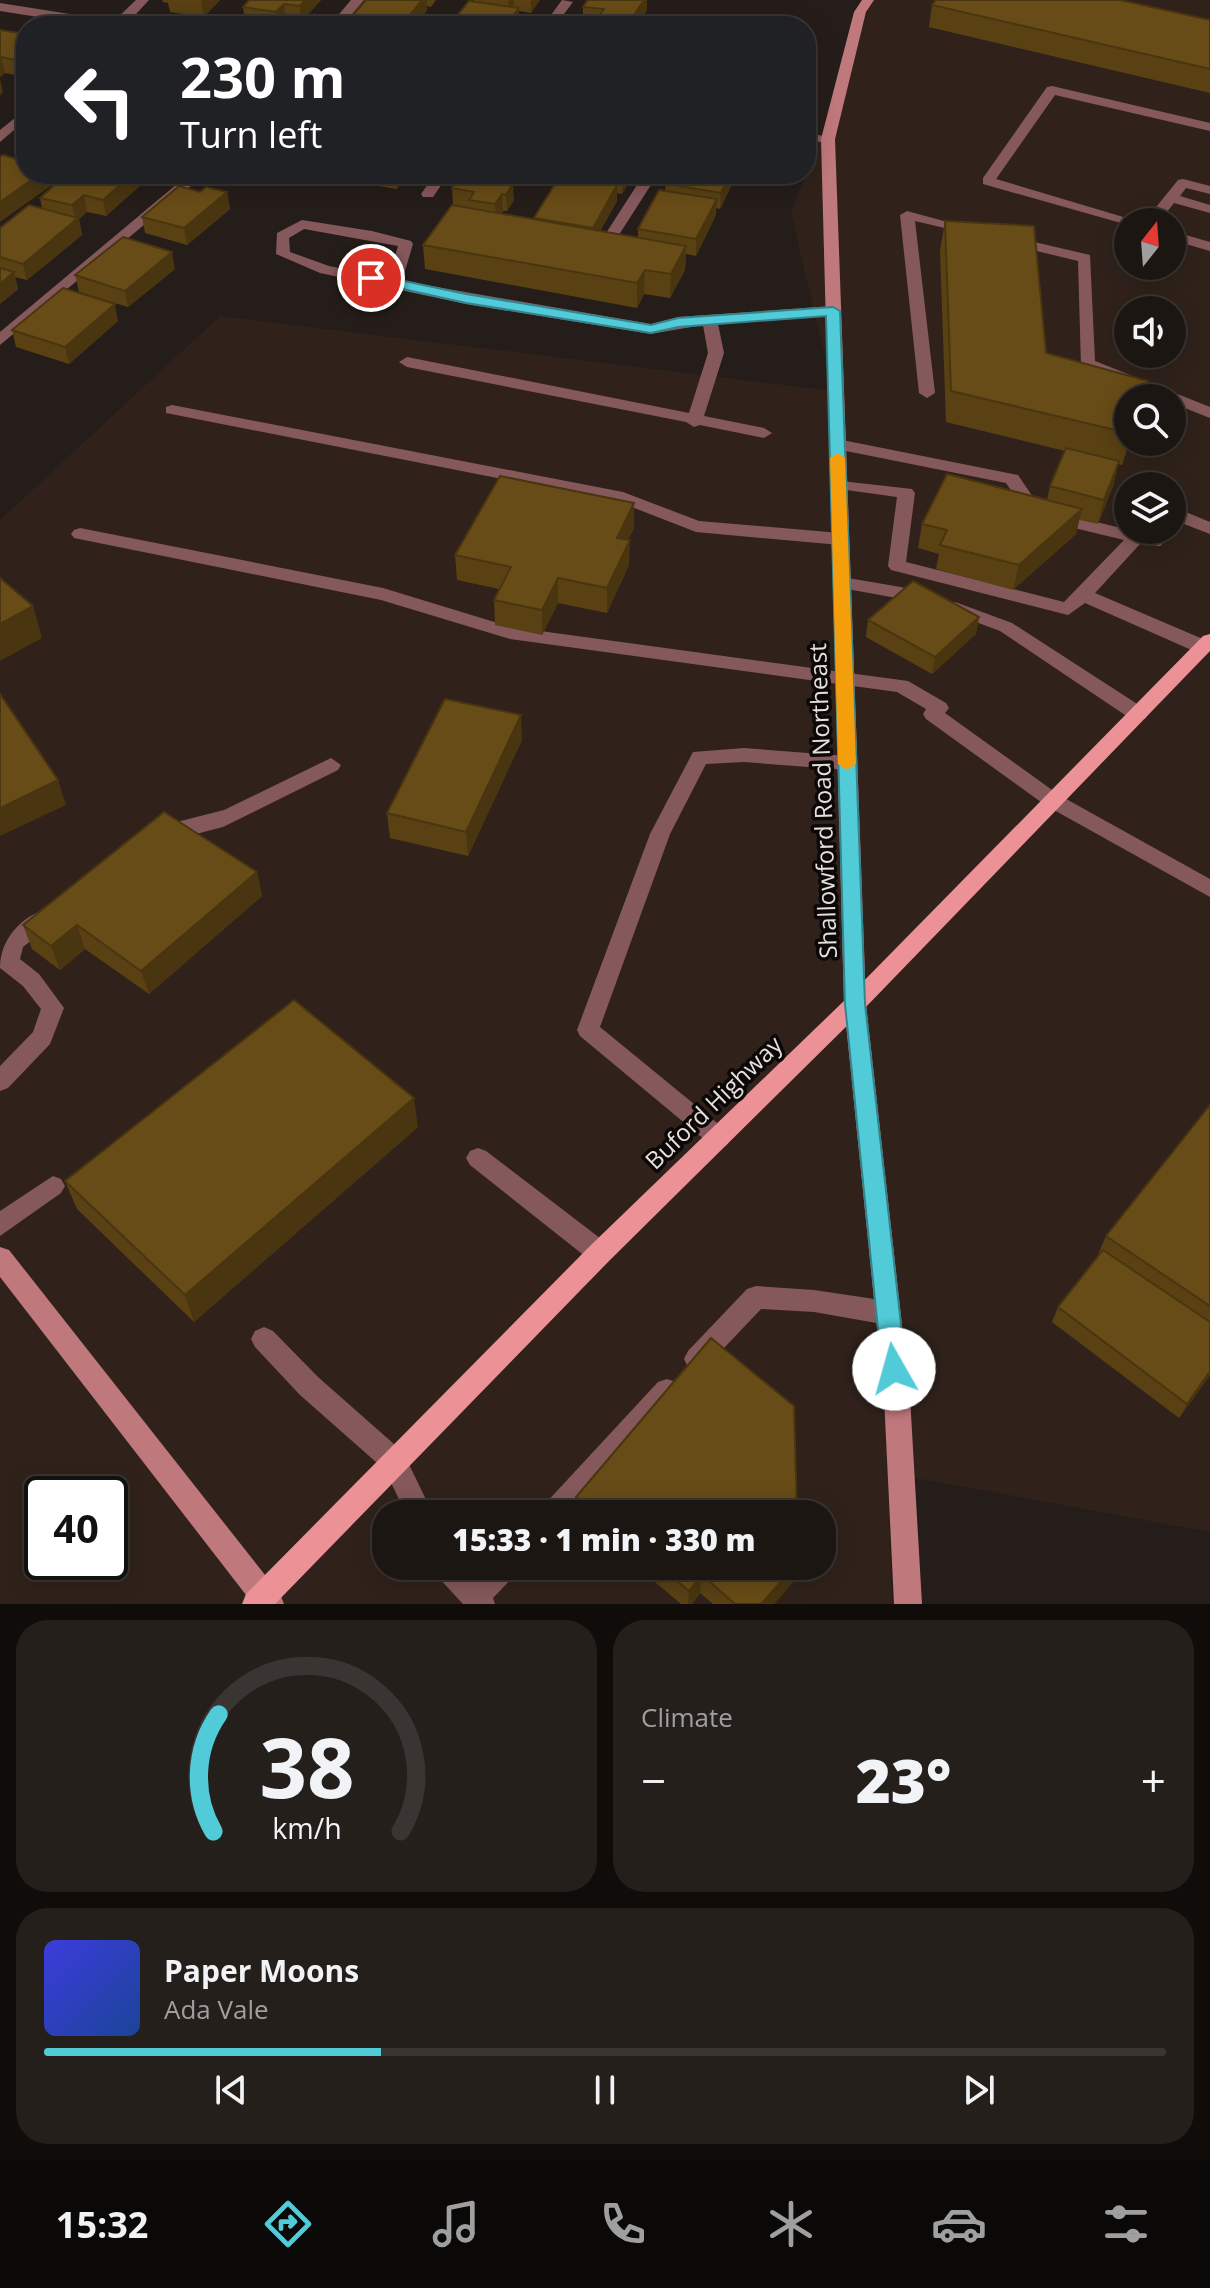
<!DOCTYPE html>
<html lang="en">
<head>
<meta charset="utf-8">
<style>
	:root { --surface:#1c1613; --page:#251f1c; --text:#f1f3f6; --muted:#a09fa0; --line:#3a3533; --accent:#52cbd9 }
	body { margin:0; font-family:"Open Sans",sans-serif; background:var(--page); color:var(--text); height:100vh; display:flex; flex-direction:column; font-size:30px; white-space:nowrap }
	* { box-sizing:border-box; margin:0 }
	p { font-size:26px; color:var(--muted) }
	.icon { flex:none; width:44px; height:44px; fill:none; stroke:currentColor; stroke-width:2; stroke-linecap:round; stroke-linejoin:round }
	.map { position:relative; height:1604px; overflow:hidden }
	.drawer { display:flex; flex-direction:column; gap:16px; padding:16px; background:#0f0c0a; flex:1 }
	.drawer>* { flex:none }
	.guide { position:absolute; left:16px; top:16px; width:800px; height:168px; border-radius:32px; box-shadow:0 4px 20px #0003,0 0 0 2px var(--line); background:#202124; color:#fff; overflow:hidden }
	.needle { width:52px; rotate:17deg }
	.fabs { position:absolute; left:1114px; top:208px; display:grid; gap:16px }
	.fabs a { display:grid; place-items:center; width:72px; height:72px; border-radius:50%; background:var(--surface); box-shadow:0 4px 20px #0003,0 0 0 2px var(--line); font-size:40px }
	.speed { position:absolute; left:24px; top:1476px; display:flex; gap:16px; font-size:40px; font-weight:700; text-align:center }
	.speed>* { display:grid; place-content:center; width:104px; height:104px; border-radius:50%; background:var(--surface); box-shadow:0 4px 20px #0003,0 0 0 2px var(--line); line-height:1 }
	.speed .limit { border:4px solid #111; border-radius:12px; background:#fff; color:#111 }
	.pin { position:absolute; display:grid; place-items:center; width:68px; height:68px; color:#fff; margin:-34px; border:4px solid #fff; border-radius:50%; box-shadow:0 2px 8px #0007 }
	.me { position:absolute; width:88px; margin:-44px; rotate:353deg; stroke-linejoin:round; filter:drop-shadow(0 0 6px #0008) }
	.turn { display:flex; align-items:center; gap:28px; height:168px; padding:0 32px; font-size:36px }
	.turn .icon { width:104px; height:104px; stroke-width:2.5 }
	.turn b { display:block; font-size:56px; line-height:68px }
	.big { font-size:60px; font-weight:800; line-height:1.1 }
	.drawer .tile { flex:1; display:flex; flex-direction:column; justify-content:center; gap:12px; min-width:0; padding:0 28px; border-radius:32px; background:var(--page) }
	.drawer .dial { align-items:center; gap:0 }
	.dial svg { height:208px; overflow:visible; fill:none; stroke:var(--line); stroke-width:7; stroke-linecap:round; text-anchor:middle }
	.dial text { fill:var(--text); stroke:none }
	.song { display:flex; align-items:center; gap:24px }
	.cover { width:96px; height:96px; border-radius:12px; background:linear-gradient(135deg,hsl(240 70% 55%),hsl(220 70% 35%)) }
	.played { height:8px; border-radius:4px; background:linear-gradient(90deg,var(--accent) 30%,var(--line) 30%) }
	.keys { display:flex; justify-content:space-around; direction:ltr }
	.heat { display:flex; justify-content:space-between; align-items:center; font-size:44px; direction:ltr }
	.drawer .tiles { flex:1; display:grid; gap:16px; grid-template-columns:1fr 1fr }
	.tile:last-child { grid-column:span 2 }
	.trip { position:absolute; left:372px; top:1500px; width:464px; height:80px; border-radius:32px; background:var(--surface); box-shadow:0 4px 20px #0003,0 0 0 2px var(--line); font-weight:800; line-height:80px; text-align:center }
	.tabs { display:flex; height:128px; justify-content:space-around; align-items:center; background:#0b0908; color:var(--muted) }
	.tabs .icon { width:56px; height:56px }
	.tabs .current { color:var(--accent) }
	.tabs b { font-size:36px; color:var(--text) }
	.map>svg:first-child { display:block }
</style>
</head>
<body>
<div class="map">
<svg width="1210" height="1604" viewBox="0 0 1210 1604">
	<rect width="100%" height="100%" fill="#251d19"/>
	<path fill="#30221b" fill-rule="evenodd" d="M872,0H1210V1532L888,1473L892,1604H0V520L220,316L833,391L791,213ZM1128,222H1172V266H1128ZM1128,310H1172V354H1128ZM1128,398H1172V442H1128ZM1128,486H1172V530H1128ZM42,1494H110V1562H42ZM386,1514H822V1566H386Z"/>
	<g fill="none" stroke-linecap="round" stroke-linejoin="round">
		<g fill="#85595b" fill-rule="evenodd">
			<path d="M1052,86L1210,123V131L1055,95L996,179L1140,222H1128V225L983,184V178L1047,87Z"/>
			<path d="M1183,179L1210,186V194L1186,188L1180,196L1210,205V213L1174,203L1159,222H1144L1178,180Z"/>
			<path d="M907,211L977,230L970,234L915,221L935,393L927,398L919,393L900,215Z"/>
			<path d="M302,220L372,231L411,241L413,244L402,281L651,324L678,317L833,306L841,311L833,316L718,324L724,353L704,416L764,428L772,433L764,438L700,425L694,427L686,422L407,367L399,362L407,357L689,413L708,353L703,325L651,334L466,304L320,273L276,254L277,233ZM304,229L398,246L388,278L329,266L290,252L289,238Z"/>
			<path d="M1172,231L1210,242V251L1172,240Z"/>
			<path d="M1009,236L1090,255L1095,361L1210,407V418L1172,403V398H1159L1081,366L1078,261L1004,243V237Z"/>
			<path d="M172,405L623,492L699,521L840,533L849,539L840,545L696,532L619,502L166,413V407Z"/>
			<path d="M837,439L1018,475L1041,509L1151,535L1157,530H1172V515L1181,510L1210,522V534L1184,524L1160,546L1140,544L1095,593L1210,642V651L1196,652L1085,603L1068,615L891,570L888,566L897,497L832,488V480L912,489L915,493L906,562L1064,602L1124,540L1029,517L1006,483L831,448V440Z"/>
			<path d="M80,528L383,588L511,627L908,681L946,703L949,708L945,713L1059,795L1210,879V897L1045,805L926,719L923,714L926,709L897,692L510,639L381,600L74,538L71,534L74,530Z"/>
			<path d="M842,577L924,591L933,597L924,603L836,587L833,583L836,579Z"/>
			<path d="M955,602L1012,623L1145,709L1148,714L1145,719H1131L1000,631L949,612L946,608Z"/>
			<path d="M744,748L847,756L857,763L847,770L744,762L706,764L670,834L600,1027L727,1131L731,1138L727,1145L719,1148L711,1145L580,1036L577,1030L650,834L693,752Z"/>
			<path d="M331,758L341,765L338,770L223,827L161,843L154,840L151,835L161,826L224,810Z"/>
			<path d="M48,908L55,910L59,916L55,922L23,947L20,959L39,974L64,1008L50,1044L8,1088L0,1091V1066L33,1032L41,1009L23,986L0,968C0,939 21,917 48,908Z"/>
			<path d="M478,1148L486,1151L609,1245L612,1253L609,1261L600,1264L591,1261L470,1165L466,1158L470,1151Z"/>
			<path d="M53,1176L61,1179L65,1186L61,1193L0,1236V1211Z"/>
			<path d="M756,1286L814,1290L888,1301L897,1305L900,1313L897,1321L888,1325L814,1312L761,1309L706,1367L697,1371L688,1367L684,1359L688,1351L747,1289Z"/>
			<path d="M264,1327L273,1331L318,1377L403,1452L433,1514H406L385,1470L300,1395L255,1347L251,1339L255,1331Z"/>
			<path d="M667,1379L676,1382L680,1391L676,1400L571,1514H540L544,1505L658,1382Z"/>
			<path d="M433,1566H465L475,1577L485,1566H518L514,1576L493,1598L495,1604H463L437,1576Z"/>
		</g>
		<g fill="#85595b" fill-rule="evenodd">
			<path d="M136,0H149L125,26H95L0,11V3L114,21Z"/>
			<path d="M351,0H364L342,26H329Z"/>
			<path d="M562,0L573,2L555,26H543Z"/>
			<path d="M26,109V120L0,142V130Z"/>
			<path d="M806,132L835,139L828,143L806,140Z"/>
			<path d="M189,174H205L0,345V332Z"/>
			<path d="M435,174H449L433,197H423L421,194Z"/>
			<path d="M644,174H658L613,244H603L601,241Z"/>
		</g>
		<g fill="#bf787c" fill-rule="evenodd">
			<path d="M862,0H874L866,12L835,139L866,1004L910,1397L922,1604H894L884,1397L844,1004L821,139L854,12Z"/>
			<path d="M0,1247L9,1250L280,1594L284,1604H253L0,1277Z"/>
		</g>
		<path fill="#ec9196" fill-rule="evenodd" d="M1210,634V651L863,1010L609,1261L275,1604H242L246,1594L591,1245L847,998L1203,636Z"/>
	</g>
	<g fill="#594114">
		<path d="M162,0H220L204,17L170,12L168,3L163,2Z"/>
		<path d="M321,0L301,22L286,19L279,26L245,22L243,7Z"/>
		<path d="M366,0H436L431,7L427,6V10L415,26H354L353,15Z"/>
		<path d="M474,0H540L531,13L519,11V23L474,1Z"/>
		<path d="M588,0H647V10L637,26H569L583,22V7Z"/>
		<path d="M932,5L1210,20V93L929,27Z"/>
		<path d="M0,30L26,34V70L20,76L5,73L0,77Z"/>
		<path d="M67,174H142L144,182L106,216L87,212L79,219L82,235L27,280L15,277L18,289L0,304V228L42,208L40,198Z"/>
		<path d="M341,174H407L397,189L342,180Z"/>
		<path d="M564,174H634L622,194L617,193V201L600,231L638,238V229L665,191L666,178L668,174H737L720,209L716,208V215L696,256L686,254L685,270L670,298L644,294L637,308L425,269L423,245L469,208L453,205L452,188L509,179L507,182L514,200L507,211H503L501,214L534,220L564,176Z"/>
		<path d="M200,192H227L230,209L187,245L145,233L142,217Z"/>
		<path d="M945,221L1046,353L1148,381L1143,398H1128V442H1130L1122,465L1118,464L1113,486L1098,524L1079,520L1076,534L1013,590L936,569L939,554L918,548L922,524L1047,500L1050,486L1065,451L946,422L940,251Z"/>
		<path d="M175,269L128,307L79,292L75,275Z"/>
		<path d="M118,321L69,364L16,347L12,330Z"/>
		<path d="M634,528L628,540L629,565L607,613L558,603L542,635L495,625L494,600L499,589L457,580L455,555Z"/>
		<path d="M979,617L976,634L932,674L866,637L868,620Z"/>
		<path d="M522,740L468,856L390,838L387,813Z"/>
		<path d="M257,872L262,896L149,994L85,949L60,970L32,949L23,925Z"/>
		<path d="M1210,1105V1375L1179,1418L1052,1322L1058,1307L1097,1257L1106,1236Z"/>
		<path d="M418,1127L194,1322L77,1209L65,1181Z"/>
		<path d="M576,1497L797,1514H576Z"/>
		<path d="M636,1566H798L795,1580L774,1604H713L700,1593L692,1604H681Z"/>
	</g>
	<g fill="#493510">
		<path d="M203,0H220L204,17L201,2Z"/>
		<path d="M305,0H321L301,22L300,6Z"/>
		<path d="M422,0H427V10L415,26H401Z"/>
		<path d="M510,0H514V10L508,18V2Z"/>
		<path d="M531,0H540L531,13Z"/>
		<path d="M644,0H647V10L637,26H630V21Z"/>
		<path d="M284,4L286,19L278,26L276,12Z"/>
		<path d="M519,8V23L517,26H505Z"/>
		<path d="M26,51V70L20,76L16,60Z"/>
		<path d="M1,57L5,73L0,77V58Z"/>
		<path d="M0,79L3,92L0,96Z"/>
		<path d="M40,174H49L52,185L0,222V202Z"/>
		<path d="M132,174H142L144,182L106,216L103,200Z"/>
		<path d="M395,174H407L397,189Z"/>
		<path d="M501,174H509V179L498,197L497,181Z"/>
		<path d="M625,174H634L622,194L623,178Z"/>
		<path d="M730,174H737L720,209L721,193Z"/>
		<path d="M513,183L514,200L507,211L506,195Z"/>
		<path d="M617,185V201L593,244V228Z"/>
		<path d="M227,192L230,209L187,245L184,228Z"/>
		<path d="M502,194L503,211L496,221L495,204Z"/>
		<path d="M84,195L87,212L79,219L82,235L27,280L23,264L76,221L72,205Z"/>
		<path d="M717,199L716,215L696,256V239Z"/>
		<path d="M686,246L685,270L670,298L671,274Z"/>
		<path d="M172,252L175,269L128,307L125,291Z"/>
		<path d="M645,270L644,294L637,308V283Z"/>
		<path d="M14,272L18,289L0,304V284Z"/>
		<path d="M115,304L118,321L69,364L65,347Z"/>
		<path d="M1128,442H1130L1122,465Z"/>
		<path d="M1119,461L1113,486L1098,524L1104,500Z"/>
		<path d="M634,503V528L617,562V538Z"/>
		<path d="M1082,509L1076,534L1013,590L1019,565Z"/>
		<path d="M630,540L629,565L607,613V588Z"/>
		<path d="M558,578V603L542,635V610Z"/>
		<path d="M33,606L42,638L0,661V624Z"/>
		<path d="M979,617L976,634L932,674L935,657Z"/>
		<path d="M521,715L522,740L468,856L466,832Z"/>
		<path d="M58,780L66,805L0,836V808Z"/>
		<path d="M257,872L262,896L149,994L141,971Z"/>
		<path d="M77,925L85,949L60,970L51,946Z"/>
		<path d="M414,1098L418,1127L194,1322L185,1295Z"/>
		<path d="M1210,1371V1375L1179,1418L1187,1404Z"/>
		<path d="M795,1566H798L795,1580L774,1604H761Z"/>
		<path d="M702,1575L700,1593L692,1604H688L689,1591Z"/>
	</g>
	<g fill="#684c17" stroke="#493510" stroke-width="2">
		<path d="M249,0H305L300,6L284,4L276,12L243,7Z"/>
		<path d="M366,0H422L401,26L363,25L370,17L353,15Z"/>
		<path d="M588,0H644L630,21L599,16L604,9L583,7Z"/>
		<path d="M936,0H1120L1210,20V69L932,5Z"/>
		<path d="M469,1L519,8L505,26H449Z"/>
		<path d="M573,20L600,24L599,26H569Z"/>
		<path d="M0,30L26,34V51L16,60L1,57L0,58Z"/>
		<path d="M3,155L26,162V174H40L0,202V157Z"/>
		<path d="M67,174H132L103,200L84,195L72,205L40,198Z"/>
		<path d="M462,174H501L497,181L513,183L506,195L502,194L495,204L469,200L474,192L452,188Z"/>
		<path d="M600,174H625L623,178Z"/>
		<path d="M668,174H730L721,193L679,186L682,181L666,178Z"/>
		<path d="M560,176L617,185L593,228L534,218Z"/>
		<path d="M179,186L200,192L206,187L227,192L184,228L142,217Z"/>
		<path d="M659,190L717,199L696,239L638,229Z"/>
		<path d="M29,205L78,218L23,264L0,257V228Z"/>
		<path d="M452,205L686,246L671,274L645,270L637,283L423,245Z"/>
		<path d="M945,221L1034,226L1046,353L1148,381L1142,398H1128V433L951,391Z"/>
		<path d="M123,237L172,252L125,291L75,275Z"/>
		<path d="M0,268L14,272L0,284Z"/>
		<path d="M63,288L115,304L65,347L12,330Z"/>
		<path d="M1066,448L1119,461L1104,500L1050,486Z"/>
		<path d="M947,474L1082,509L1019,565L940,545L947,530L922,524Z"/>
		<path d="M500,476L634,503L617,538L630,540L607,588L558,578L542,610L494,600L511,567L455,555Z"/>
		<path d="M0,578L33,606L0,624Z"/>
		<path d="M913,581L979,617L935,657L868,620Z"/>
		<path d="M0,694L58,780L0,808Z"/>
		<path d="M445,699L521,715L466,832L387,813Z"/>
		<path d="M164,812L257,872L141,971L77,925L51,946L23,925Z"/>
		<path d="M294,1000L414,1098L185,1295L65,1181Z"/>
		<path d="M1210,1105V1306L1106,1236Z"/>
		<path d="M1103,1250L1210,1322V1371L1187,1404L1058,1307Z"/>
		<path d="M711,1338L794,1406L797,1514H596L576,1497Z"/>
		<path d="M659,1566H795L761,1604H735L702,1575L689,1591Z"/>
	</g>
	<path fill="#52cbd9" stroke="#35848d" stroke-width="2" d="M371,274L466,294L651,325L678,318L833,307L840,311L865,1004L906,1369L902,1377L894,1380L886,1377L882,1369L845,1004L826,316L678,327L651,333L466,303L367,281V275Z"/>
	<path fill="#f59e0b" d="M838,453L845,458L856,764L847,770L838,764L830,458Z"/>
	<g text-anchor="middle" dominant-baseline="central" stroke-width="7" stroke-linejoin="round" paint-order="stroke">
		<g font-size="24" fill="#e6e0dd" stroke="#0c0807">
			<text transform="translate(822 801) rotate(-92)">Shallowford Road Northeast</text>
			<text transform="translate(713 1102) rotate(-44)">Buford Highway</text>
		</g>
	</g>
</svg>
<div class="fabs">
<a><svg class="needle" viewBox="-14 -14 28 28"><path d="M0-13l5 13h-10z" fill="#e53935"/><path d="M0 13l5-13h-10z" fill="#a09fa0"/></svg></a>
<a><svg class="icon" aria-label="sound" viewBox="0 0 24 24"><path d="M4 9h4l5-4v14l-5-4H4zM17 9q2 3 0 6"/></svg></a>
<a><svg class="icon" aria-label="search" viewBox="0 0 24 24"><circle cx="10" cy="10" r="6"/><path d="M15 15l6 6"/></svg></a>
<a><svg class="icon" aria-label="layers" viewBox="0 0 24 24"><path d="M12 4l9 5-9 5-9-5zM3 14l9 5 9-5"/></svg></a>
</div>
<div class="speed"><div class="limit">40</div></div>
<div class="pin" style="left:371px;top:278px;background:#d93025"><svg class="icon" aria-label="arrive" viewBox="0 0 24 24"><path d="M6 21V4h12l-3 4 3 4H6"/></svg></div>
<svg class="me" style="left:894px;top:1369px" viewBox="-20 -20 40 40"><circle r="19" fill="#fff"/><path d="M0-13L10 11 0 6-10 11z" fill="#52cbd9"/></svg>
<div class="trip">15:33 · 1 min · 330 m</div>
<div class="guide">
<div class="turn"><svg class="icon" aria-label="left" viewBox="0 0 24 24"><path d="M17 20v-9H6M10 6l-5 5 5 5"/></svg><div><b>230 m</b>Turn left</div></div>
</div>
</div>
<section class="drawer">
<div class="tiles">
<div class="tile dial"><svg viewBox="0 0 100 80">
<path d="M14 69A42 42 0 1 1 86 69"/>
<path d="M14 69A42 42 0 0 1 16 24" stroke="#52cbd9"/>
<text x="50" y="56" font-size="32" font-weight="700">38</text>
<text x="50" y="72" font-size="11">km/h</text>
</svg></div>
<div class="tile"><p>Climate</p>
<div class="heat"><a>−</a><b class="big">23°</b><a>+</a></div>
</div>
<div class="tile">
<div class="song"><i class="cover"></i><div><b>Paper Moons</b><p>Ada Vale</p></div></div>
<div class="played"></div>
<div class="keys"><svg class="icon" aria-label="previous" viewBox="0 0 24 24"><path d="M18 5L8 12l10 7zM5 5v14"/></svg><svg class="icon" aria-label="pause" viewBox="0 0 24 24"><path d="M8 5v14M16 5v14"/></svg><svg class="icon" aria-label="next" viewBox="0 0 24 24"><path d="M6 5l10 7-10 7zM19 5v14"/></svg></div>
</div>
</div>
</section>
<nav class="tabs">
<b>15:32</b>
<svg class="icon current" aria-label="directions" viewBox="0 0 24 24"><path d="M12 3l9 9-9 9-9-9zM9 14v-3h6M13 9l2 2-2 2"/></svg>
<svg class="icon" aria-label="music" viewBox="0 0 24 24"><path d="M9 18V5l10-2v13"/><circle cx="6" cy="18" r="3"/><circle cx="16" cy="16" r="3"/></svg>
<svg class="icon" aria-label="phone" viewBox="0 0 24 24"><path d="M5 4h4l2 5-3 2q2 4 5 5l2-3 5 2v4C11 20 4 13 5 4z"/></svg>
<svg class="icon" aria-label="climate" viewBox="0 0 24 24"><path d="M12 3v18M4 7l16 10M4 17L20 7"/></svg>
<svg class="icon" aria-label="car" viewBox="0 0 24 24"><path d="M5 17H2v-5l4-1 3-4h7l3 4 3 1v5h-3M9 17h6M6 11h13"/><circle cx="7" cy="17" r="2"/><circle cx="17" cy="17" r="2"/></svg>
<svg class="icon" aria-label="filters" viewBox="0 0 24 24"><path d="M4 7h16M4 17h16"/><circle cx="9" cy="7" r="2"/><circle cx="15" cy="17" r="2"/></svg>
</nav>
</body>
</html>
